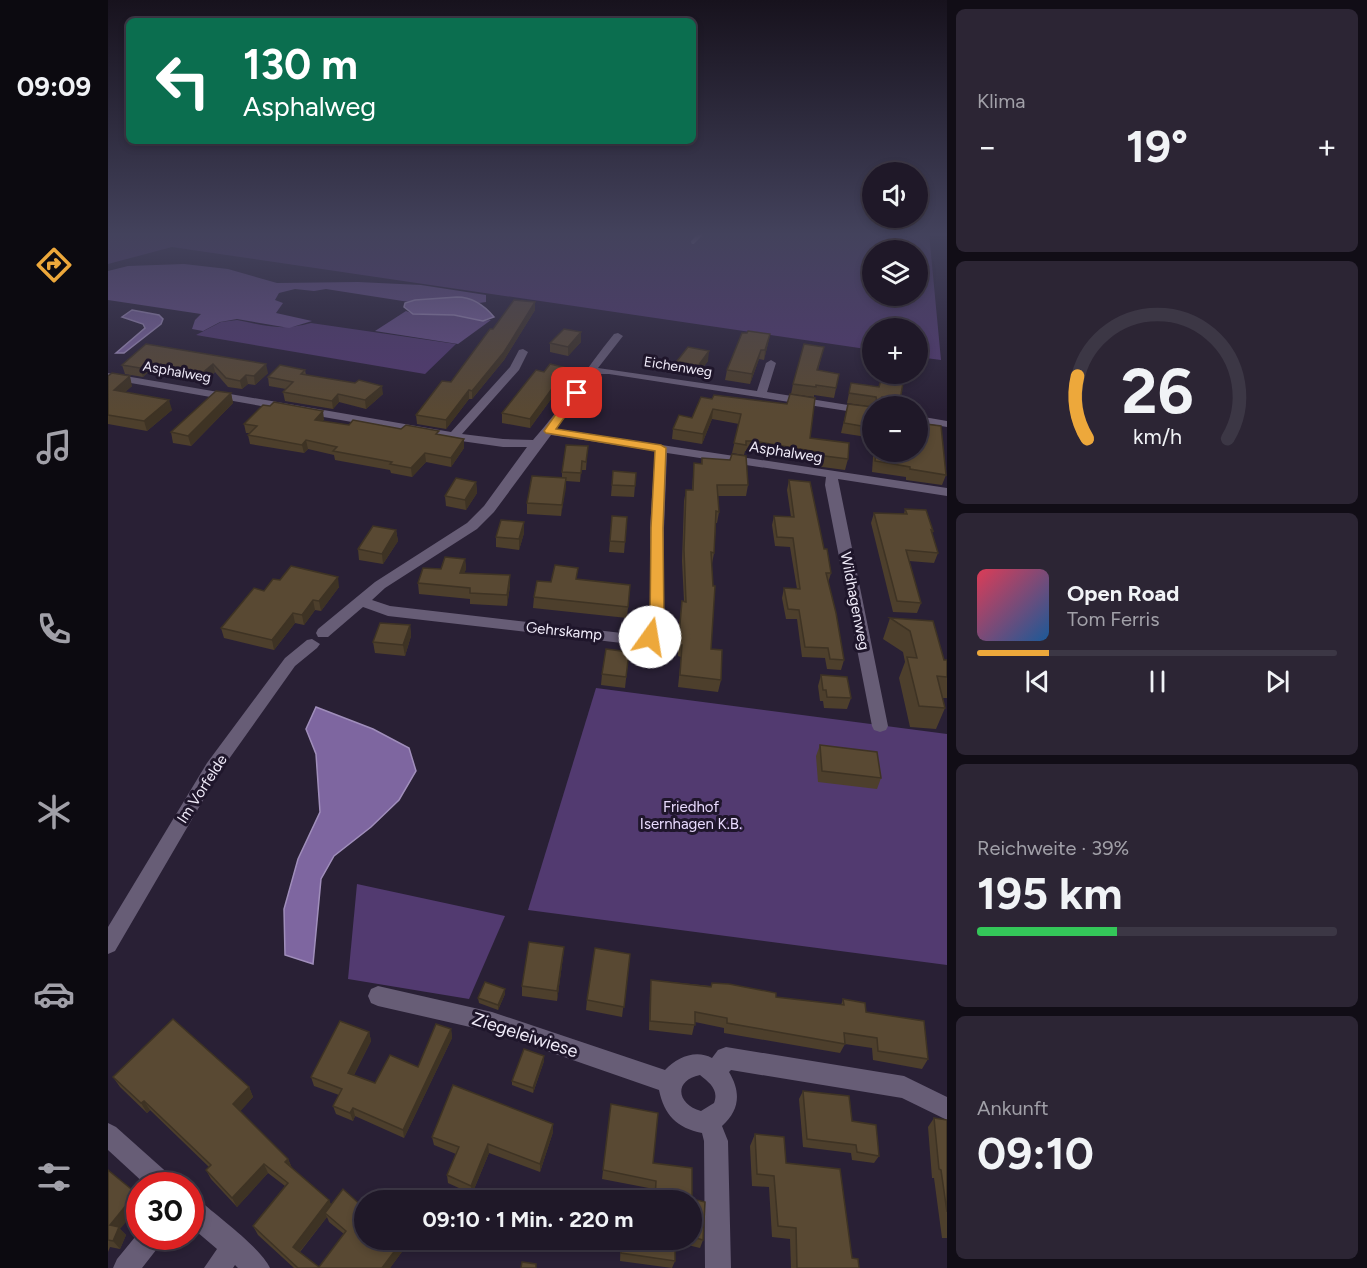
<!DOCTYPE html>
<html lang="de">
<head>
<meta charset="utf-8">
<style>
	:root { --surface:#1f1828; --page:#2c2534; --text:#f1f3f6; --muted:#a1a0a8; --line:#3c3745; --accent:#eda83b }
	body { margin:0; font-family:Figtree,sans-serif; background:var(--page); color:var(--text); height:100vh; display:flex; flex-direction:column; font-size:22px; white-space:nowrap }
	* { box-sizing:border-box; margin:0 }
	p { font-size:20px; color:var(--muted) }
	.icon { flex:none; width:33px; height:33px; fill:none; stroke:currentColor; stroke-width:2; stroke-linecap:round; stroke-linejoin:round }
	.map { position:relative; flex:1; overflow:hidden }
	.drawer { display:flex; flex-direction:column; gap:9px; padding:9px; background:#110d16; width:420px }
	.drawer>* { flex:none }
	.banner { position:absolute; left:18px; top:18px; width:570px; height:126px; border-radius:9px; box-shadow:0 3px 9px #0003,0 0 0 2px var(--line); background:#0b6e4f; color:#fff; overflow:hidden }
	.controls { position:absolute; left:754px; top:162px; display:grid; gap:12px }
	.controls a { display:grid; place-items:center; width:66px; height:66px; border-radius:50%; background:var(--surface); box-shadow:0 3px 9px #0003,0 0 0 2px var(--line); font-size:30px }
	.speed { position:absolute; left:18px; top:1172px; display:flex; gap:12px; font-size:30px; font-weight:700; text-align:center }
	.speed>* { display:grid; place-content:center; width:78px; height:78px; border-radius:50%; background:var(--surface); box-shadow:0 3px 9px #0003,0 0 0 2px var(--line); line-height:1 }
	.speed .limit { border:9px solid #d22; background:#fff; color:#111 }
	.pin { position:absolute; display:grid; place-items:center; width:51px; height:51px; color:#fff; margin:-26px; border-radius:12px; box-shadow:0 3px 9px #0006 }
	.me { position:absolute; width:66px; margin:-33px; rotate:13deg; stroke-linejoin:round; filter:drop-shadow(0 0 4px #0008) }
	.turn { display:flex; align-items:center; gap:21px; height:126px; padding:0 18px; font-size:27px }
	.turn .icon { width:78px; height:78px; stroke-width:2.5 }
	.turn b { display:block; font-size:42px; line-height:51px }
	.big { font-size:45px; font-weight:700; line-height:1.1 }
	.drawer .card { flex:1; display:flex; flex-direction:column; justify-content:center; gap:9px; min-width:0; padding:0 21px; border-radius:9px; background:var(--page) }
	.drawer .dial { align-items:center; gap:0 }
	.dial svg { height:156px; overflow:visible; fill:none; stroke:var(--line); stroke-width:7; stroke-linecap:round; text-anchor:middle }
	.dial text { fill:var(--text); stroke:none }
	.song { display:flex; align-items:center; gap:18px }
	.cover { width:72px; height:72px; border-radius:9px; background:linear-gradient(135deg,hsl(350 70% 55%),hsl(210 70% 35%)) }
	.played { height:6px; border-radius:3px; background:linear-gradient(90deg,var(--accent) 20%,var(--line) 20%) }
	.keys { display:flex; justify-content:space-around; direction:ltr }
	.heat { display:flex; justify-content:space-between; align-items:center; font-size:33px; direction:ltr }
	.charge { height:9px; border-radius:4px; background:linear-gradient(90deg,#34c759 39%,var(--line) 0) }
	.trip { position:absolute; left:246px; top:1190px; width:348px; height:60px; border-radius:30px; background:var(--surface); box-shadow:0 3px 9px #0003,0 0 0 2px var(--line); font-weight:700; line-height:60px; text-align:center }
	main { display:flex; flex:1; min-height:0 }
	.tab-bar { display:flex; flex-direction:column; width:108px; justify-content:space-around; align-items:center; background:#0c0a10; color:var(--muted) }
	.tab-bar .icon { width:42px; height:42px }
	.tab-bar .current { color:var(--accent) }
	.tab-bar b { font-size:27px; color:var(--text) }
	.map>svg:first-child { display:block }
</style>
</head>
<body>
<main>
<nav class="tab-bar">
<b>09:09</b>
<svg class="icon current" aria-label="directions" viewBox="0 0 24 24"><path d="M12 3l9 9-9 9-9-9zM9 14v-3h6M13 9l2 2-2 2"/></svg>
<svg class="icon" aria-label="music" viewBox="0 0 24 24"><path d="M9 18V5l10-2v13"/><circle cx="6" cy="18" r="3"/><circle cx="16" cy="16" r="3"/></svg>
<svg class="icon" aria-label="phone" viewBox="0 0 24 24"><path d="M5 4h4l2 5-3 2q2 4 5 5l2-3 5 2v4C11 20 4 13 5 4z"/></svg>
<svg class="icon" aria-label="climate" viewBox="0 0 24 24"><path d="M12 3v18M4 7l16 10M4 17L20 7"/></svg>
<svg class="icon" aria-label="car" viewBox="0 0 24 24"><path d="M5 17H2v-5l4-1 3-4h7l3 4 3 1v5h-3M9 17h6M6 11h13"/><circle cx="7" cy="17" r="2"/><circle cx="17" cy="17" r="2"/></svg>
<svg class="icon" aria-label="filters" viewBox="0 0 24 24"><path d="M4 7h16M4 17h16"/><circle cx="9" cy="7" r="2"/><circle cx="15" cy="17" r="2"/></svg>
</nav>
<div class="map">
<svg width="839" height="1268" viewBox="0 0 839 1268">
	<rect width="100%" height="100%" fill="#292035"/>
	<g fill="#523a70" fill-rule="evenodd">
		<path d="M0,233H821L833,360L810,357V328H765V350L64,247L0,264ZM765,250H810V296H765Z"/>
		<path d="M129,320C159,326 173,331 203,323L348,344L317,374L88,335L113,322Z"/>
		<path d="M488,688L839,734V965L420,910Z"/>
		<path d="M249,884L397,916L361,999L240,979Z"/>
	</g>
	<g fill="#674f87">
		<path d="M76,264L120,269L169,283L250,282L313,285L378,295V302L371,303L349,297L301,302L218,289L206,291L187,289L171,293L167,300L175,303L168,313L204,321L181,328L129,319L112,322L95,331L84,329L87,320L93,314L0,300V271L20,266Z"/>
		<path d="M298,311C313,318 329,312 345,315C358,316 370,322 383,320L350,344L267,331Z"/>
	</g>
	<g fill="#7e66a0" stroke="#a08ebb" stroke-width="1.5">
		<path d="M349,297C365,297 376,305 386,317L375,321L346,315L305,314L296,307L297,303L307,300Z"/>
		<path d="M24,310L51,315L55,319L53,324L16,353H8L37,328L35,324L14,317Z"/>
		<path d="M208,707L265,729L301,748L308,771L291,800L263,827L226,856L213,879L205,964L177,955L176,909L190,859L212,812L208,754L198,729Z"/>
	</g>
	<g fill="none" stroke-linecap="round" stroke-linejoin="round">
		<path stroke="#a08ebb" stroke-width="4" d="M585,242L594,233"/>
		<g fill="#675d76" fill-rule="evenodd">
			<path d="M510,333L515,336L490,368L649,391L658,363L663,360L668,363L659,392L765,409V415L501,374H486L448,429L839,488V496L730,479L780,726L778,730L772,732L766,730L764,726L717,485L718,477L559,453L556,528V629L547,641L531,645L280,616L255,607L220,637H210L208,633L210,629L267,582L359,523L376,506L419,447H395L346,440L0,379V373L343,432L402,367L411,350L415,349L420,352L411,370L354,434L395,439L425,440C455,407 478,368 506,334ZM443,435L547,451L542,528V628L537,633L531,635L282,606L264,600L277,588L369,529L386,512Z"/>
			<path d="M810,416L839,421V427L810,422Z"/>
			<path d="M204,639L212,644L209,648L187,666L111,773L7,951L0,954V927L99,763L177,658L199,640Z"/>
			<path d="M270,986L384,1012L557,1070C569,1057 588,1049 604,1058L610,1050L618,1047L796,1076L839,1097V1120L794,1098L623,1070L621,1072C633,1092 632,1110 614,1126L620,1141L623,1268H597L596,1141L594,1133C569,1128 556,1115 551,1090L384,1032L270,1006L263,1003L260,996L263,989ZM592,1075C602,1083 611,1090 606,1103L593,1111C570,1105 564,1081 592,1075Z"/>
			<path d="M0,1123L8,1127L64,1177L68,1185H38L0,1150Z"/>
			<path d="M82,1197L91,1200C109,1216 153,1248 162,1268H130L127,1265L125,1268H96L109,1249L82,1226Z"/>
			<path d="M32,1231V1236H55L52,1245L34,1268H5L9,1259Z"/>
		</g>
	</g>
	<g fill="#4d3f2c" fill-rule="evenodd">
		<path d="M427,302V310L396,360L364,399H361L338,429L309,424L308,415L343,382L385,329Z"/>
		<path d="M473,332V342L460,356L442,352V343Z"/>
		<path d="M662,334L656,360L651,359L642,384L617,380L619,370Z"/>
		<path d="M38,344L160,373L147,385L140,384L134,389L120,387L107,372L95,383L71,376L39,373L35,377L17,374L14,365Z"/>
		<path d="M716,347L710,370L731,374L726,398L706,395V397L683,394L685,384Z"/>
		<path d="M569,361H600L589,375L568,371Z"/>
		<path d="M459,368V377L422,428L394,423V413Z"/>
		<path d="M197,370L198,375L275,394L258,409L231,402L225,409L177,401L175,392L178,389L161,386L160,377Z"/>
		<path d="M0,376L24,386L17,392L64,410L39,431L0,424Z"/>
		<path d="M743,383L792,400L791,406L765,407L739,403Z"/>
		<path d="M123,393L125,403L83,446L65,443L63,432Z"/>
		<path d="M593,397L702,438L740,459L737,470L707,466V463L643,451H637L636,455L624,453L631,424L604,419L594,444L564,439L565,429L584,418Z"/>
		<path d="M740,404L765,407V438L733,433Z"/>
		<path d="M216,419L215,421L241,425L331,435L356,439V448L343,467L318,462L304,477L283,473L282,470L227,460L226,455L200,449L196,453L142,444L140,435L142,433H138L136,424Z"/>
		<path d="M767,452H810L838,475L834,485L798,480V477L764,472L765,457Z"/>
		<path d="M479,455L478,470H473L472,482L458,481L453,516L419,514V503L454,478V472Z"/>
		<path d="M594,458L640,485L638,496H610L611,512L609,523H608L606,553L604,564L603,649L613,680L610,692L570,687L573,657L570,656V636L574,601H576L574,561L576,501L578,490H584L586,463L593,464Z"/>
		<path d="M505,471L528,473L526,497L503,496Z"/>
		<path d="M681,480L716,549L723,573L720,583L736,660L733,670L719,669L717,658L694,657L689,619H678L674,598L676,588L689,589L682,547L667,546L664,525L666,516L683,517L679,490Z"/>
		<path d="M368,482L369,493L358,510L338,506L337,496Z"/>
		<path d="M797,509L825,531L824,533L830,553L826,563L801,561L813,603L809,613L785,612L763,523L766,513L796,514Z"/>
		<path d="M504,516L519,517L516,553L501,552Z"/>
		<path d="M288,530L290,541L275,564L251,560L250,549Z"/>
		<path d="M416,533L411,550L388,547V537Z"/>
		<path d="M357,559L358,569L356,573L402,586L399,606L362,604V599L311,594L310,583L333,569Z"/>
		<path d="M470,579L522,585L519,618L425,608L426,597L443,582Z"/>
		<path d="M172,580L231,587L213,611L207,610L196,625L187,623L166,650L116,638L113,628L156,591Z"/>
		<path d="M782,618L825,621L836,660H839V698H834L837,708L828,729L802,727L791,678L797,662L795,652L775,639Z"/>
		<path d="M302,625L303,636L297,656L267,653L265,642Z"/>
		<path d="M521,652L517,688L493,685L494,674Z"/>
		<path d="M713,675L743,698L739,709L716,708L715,701H712L710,686Z"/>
		<path d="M712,745L773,778L769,789L710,782L708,756Z"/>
		<path d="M456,947L455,957L449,1001L414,996V986Z"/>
		<path d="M522,954L514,1017L478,1010L479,1000Z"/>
		<path d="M543,980L603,986L604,983L668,997L733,1005L735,999L758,1012L820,1059L814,1069L765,1060L764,1048L737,1044L732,1053L616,1033V1028L587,1022L584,1035L541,1030L542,990Z"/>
		<path d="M397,994L390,1010L371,1003L370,998Z"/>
		<path d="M343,1029L344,1038L296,1138L247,1116L245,1121L228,1114L225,1106L231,1095L206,1086L203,1077L261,1032L263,1041L246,1075L267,1083L310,1067Z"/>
		<path d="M436,1056V1061L425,1093L404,1085V1081Z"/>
		<path d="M5,1077L141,1087L145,1097L132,1111L180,1159L184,1168L221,1200L223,1205L296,1249L282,1268H186L150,1235L145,1226L177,1186L160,1173L129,1207L103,1179L98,1170L101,1167L42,1110L39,1113L12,1087ZM219,1217L221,1222L236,1234L211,1267L192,1252Z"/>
		<path d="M695,1091L744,1121L771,1156L766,1163L744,1160L743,1153L695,1147L691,1099Z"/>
		<path d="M503,1104L545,1163L584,1199L595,1240L592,1248L567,1242V1261L564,1268L512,1261L513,1239H584V1200H545L546,1189L494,1179Z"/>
		<path d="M826,1118L839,1120V1238H834L826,1178H824L820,1127Z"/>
		<path d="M445,1132L432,1172L381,1153L364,1194L340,1183L339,1175L348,1154L326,1145L324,1137Z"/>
		<path d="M647,1134L678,1163L751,1268H683L682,1239L664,1237L661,1187L644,1186L642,1146Z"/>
		<path d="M0,1170L12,1229L18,1235L12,1249L2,1247L0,1252Z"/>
	</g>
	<g fill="#3e3324">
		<path d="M427,302V310L396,360L364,399V391Z"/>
		<path d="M473,332V342L460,356V347Z"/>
		<path d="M662,334L660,344L656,360L657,350Z"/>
		<path d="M653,350L651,359L642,384L644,374Z"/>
		<path d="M601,351L600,361L589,375L590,366Z"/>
		<path d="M37,364L39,373L35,377L32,368Z"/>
		<path d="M105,364L107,372L95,383L93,374Z"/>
		<path d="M158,364L160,373L147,385L146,376Z"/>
		<path d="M459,368V377L422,428V419Z"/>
		<path d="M138,375L140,384L134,389L132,381Z"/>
		<path d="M22,376L24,386L9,399L6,390Z"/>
		<path d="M274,386L275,394L258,409L257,400Z"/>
		<path d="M361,390V399L338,429V420Z"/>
		<path d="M123,393L125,403L83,446L80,436Z"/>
		<path d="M230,394L231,402L225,409L224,401Z"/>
		<path d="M61,400L64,410L39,431L36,421Z"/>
		<path d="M605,409L604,419L594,444L595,434Z"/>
		<path d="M215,411L216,419L209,428L207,420Z"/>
		<path d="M356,439V448L343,467V458Z"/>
		<path d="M198,440L200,449L196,453L194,445Z"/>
		<path d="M317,453L318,462L304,477L303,468Z"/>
		<path d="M458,478V488L453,516L454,505Z"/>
		<path d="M368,482L369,493L358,510L357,500Z"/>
		<path d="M416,522V533L411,550V539Z"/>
		<path d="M288,530L290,541L275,564L274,554Z"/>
		<path d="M357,559L358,569L353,583L352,573Z"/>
		<path d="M402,575V586L399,606V595Z"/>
		<path d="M230,577L231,587L213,611L211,601Z"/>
		<path d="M205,600L207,610L196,625L194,615Z"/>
		<path d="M185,613L187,623L166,650L164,640Z"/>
		<path d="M302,625L303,636L297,656L295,645Z"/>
		<path d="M456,947L455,957L449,1001V991Z"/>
		<path d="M397,989V994L390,1010V1005Z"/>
		<path d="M343,1029L344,1038L296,1138L295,1130Z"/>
		<path d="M261,1032L263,1041L243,1081L240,1073Z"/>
		<path d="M436,1056V1061L425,1093V1088Z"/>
		<path d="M141,1087L145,1097L130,1114L125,1104Z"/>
		<path d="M36,1101L42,1110L39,1113L33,1103Z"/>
		<path d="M245,1108L247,1116L245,1121L242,1113Z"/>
		<path d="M445,1124V1132L432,1172V1164Z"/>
		<path d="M380,1144L381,1153L364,1194L363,1186Z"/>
		<path d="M180,1159L184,1168L177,1162Z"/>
		<path d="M156,1164L160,1173L129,1207L124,1198Z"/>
		<path d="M28,1193L32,1198V1206L12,1229L18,1235L12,1249L5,1241L2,1225Z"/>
		<path d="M221,1200L225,1209L217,1213L219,1217L189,1255L185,1247Z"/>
		<path d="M294,1241L296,1249L282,1268H274Z"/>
	</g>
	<g fill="#594933" stroke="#3e3324" stroke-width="1.5">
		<path d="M406,300L427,302L396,352L364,391L361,390L338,420L308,415L334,381L343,382L382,329H385Z"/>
		<path d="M456,329L473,332L460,347L442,343Z"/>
		<path d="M640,331L662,334L657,350H653L644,374L619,370L634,333H639Z"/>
		<path d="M38,344L158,364L146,376L138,375L132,381L118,378L105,364L93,374L69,367L37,364L32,368L14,365Z"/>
		<path d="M696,344L716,347L709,370L731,374L728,388L708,385V387L685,384Z"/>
		<path d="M580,347L601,351L590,366L569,361Z"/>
		<path d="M442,364L459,368L422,419L394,413L428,370L436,372Z"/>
		<path d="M172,365L197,370L193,374L247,383L251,380L274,386L257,400L230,394L224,401L175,392L185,382L160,377Z"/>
		<path d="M4,373L22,376L6,390L61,400L36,421L0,415V376Z"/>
		<path d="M773,380L795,383L792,400L774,397L773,406H769H770L768,397L741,393L743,383L771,387Z"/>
		<path d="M108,391L123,393L80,436L63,432Z"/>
		<path d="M682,394L707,398L702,438L741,443L740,459L709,455L710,452L645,441H638V445L626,443L633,414L605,409L595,434L565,429L571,415L584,418L593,397L604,399L606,395L679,404Z"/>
		<path d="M166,402L215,411L207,420L241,425L245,420L293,429L298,425L331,431L328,434L356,439L343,458L317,453L303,468L282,464L284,462L225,451L229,447L198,440L194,445L140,435L149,426L136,424L155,405L162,406Z"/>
		<path d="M740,404L765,407V428L736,423Z"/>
		<path d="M810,423L833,426L838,475L802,469V467L767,461L768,452H797L805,453V452H810Z"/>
		<path d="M458,445L480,446L478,462L474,461L473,473L454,472Z"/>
		<path d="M624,454L638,456L640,485H609L611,512L608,511L606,553L603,552L605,586H607L603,649L614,650L613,680L572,675L574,645L572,644V624L574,601L578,602L576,550L578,490H585L586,463L594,464V458L622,460Z"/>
		<path d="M505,471L528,473L527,486L504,485Z"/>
		<path d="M424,476L458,478L454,505L419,503Z"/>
		<path d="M348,478L368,482L357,500L337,496Z"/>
		<path d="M681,480L702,482L716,549H719L723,573H718L728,613L736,660L722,659L720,648L697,647L691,610L680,609L676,588L692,589L685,538L669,537L666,516L686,517Z"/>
		<path d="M797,509L818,510L825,531L823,530L830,553L798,550L813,603L789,601L766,513L799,514Z"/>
		<path d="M504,516L519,517L517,542L502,541Z"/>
		<path d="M393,520L416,522L411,539L388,537Z"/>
		<path d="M265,526L288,530L274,554L250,549Z"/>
		<path d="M337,557L357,559L352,573L402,575L399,595L362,593V588L310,583L315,568L333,569Z"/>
		<path d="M447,565L470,568L468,579L522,585L520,607L426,597L429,581L443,582Z"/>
		<path d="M183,566L230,577L211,601L205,600L194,615L185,613L164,640L113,628L146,588L156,591L165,579L172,580Z"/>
		<path d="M782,618L825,621L836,660H839V677L829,676L837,708L811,706L799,657L809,658L802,631Z"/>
		<path d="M272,623L302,625L295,645L265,642Z"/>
		<path d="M498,649L521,652L518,677L494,674Z"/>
		<path d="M713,675L739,677L743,698L719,697L718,690H715Z"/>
		<path d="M712,745L769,752L773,778L714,771Z"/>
		<path d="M421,942L456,947L449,991L414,986Z"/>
		<path d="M487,948L522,954L516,1007L479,1000Z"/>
		<path d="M543,980L603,987L604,983L621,984L668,993V997L736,1005L735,999L757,1003L758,1012L816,1021L820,1059L770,1051L769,1038L736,1033L737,1044L619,1023V1018L587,1012V1025L542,1021Z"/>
		<path d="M377,982L397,989L390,1005L370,998Z"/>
		<path d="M65,1019L141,1087L125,1104L180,1159L177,1162L221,1200L185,1247L211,1267L238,1231L217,1213L235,1189L256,1208V1239H291L294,1241L274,1268H190L145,1226L180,1183L156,1164L124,1198L98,1170L103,1165L36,1101L33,1103L5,1077Z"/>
		<path d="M232,1021L261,1032L240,1073L267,1083L282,1055L310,1067L328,1024L343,1029L295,1130L245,1108L242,1113L225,1106L234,1089L203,1077Z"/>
		<path d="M416,1049L436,1056L425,1088L404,1081Z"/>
		<path d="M345,1085L445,1124L432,1164L380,1144L363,1186L339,1175L351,1147L324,1137Z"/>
		<path d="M695,1091L741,1096L744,1121L768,1125L771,1156L749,1152L748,1145L699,1139Z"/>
		<path d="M503,1104L550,1113L545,1163L584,1168V1199L597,1202L595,1240L584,1237V1200H547L548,1181L495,1170Z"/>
		<path d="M826,1118L839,1120V1212L833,1170L831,1169Z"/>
		<path d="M647,1134L676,1137L678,1163L732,1169L744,1258L750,1259L751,1268H689L688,1228L670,1226L666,1176L649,1174Z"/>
		<path d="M0,1170L28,1193L2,1225L11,1227L5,1241L0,1240Z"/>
		<path d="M514,1239H567V1261L513,1253Z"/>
		<path d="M414,1262L428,1264V1268H413Z"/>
	</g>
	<linearGradient id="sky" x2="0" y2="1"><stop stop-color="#17121d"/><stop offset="0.57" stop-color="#43425c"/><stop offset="1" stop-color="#43425c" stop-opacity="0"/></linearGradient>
	<rect width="839" height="411" fill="url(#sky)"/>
	<path fill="#eda83b" stroke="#9a6d26" stroke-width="1.5" d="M465,390L474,393L448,429L553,445L558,448L555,528L556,629L547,640L542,642L536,637L542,628L543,528L547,451L438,433L436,431Z"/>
	<g text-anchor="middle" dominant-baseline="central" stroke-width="6" stroke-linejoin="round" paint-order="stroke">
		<g font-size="14" fill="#f0ebf9" stroke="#1f162b">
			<text transform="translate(570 367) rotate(9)">Eichenweg</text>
			<text transform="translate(69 372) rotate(10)">Asphalweg</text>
		</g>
		<g font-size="15" fill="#f0ebf9" stroke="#1f162b">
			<text transform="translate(678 452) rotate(9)">Asphalweg</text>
			<text transform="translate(747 601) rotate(79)">Wildhagenweg</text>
			<text transform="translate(456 631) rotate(6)">Gehrskamp</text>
			<text transform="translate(94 789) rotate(-57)">Im Vorfelde</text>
		</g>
		<g font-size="15" fill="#e9dbfe" stroke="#1f162b">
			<text x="583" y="807">Friedhof<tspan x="583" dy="17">Isernhagen K.B.</tspan></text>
		</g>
		<g font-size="18" fill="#f0ebf9" stroke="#1f162b">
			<text transform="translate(417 1035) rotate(18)">Ziegeleiwiese</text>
		</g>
	</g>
</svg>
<div class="controls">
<a><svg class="icon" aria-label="sound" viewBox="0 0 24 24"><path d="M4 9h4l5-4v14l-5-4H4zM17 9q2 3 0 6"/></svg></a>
<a><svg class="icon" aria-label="layers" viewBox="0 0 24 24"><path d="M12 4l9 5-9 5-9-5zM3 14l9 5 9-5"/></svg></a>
<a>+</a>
<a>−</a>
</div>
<div class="speed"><div class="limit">30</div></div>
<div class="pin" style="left:469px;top:393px;background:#d93025"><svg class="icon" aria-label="arrive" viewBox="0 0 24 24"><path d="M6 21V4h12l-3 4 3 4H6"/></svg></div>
<svg class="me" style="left:542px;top:637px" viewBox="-20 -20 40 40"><circle r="19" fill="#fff"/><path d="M0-13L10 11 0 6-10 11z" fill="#eda83b"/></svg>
<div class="trip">09:10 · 1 Min. · 220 m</div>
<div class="banner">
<div class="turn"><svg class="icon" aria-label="left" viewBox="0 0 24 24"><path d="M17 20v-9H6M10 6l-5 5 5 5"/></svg><div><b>130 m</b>Asphalweg</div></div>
</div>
</div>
<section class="drawer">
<div class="card"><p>Klima</p>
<div class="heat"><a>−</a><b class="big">19°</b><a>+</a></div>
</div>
<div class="card dial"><svg viewBox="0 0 100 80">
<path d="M14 69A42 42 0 1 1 86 69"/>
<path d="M14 69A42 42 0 0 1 9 37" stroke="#eda83b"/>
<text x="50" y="56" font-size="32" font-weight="700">26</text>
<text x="50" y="72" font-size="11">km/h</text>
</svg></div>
<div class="card">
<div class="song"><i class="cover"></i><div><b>Open Road</b><p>Tom Ferris</p></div></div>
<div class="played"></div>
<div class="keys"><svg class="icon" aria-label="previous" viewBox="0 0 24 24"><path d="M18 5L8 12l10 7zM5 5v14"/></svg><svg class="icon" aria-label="pause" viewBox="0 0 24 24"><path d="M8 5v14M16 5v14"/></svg><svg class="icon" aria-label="next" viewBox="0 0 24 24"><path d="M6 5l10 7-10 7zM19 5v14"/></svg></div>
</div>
<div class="card"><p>Reichweite · 39%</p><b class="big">195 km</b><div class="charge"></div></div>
<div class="card"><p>Ankunft</p><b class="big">09:10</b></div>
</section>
</main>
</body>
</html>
